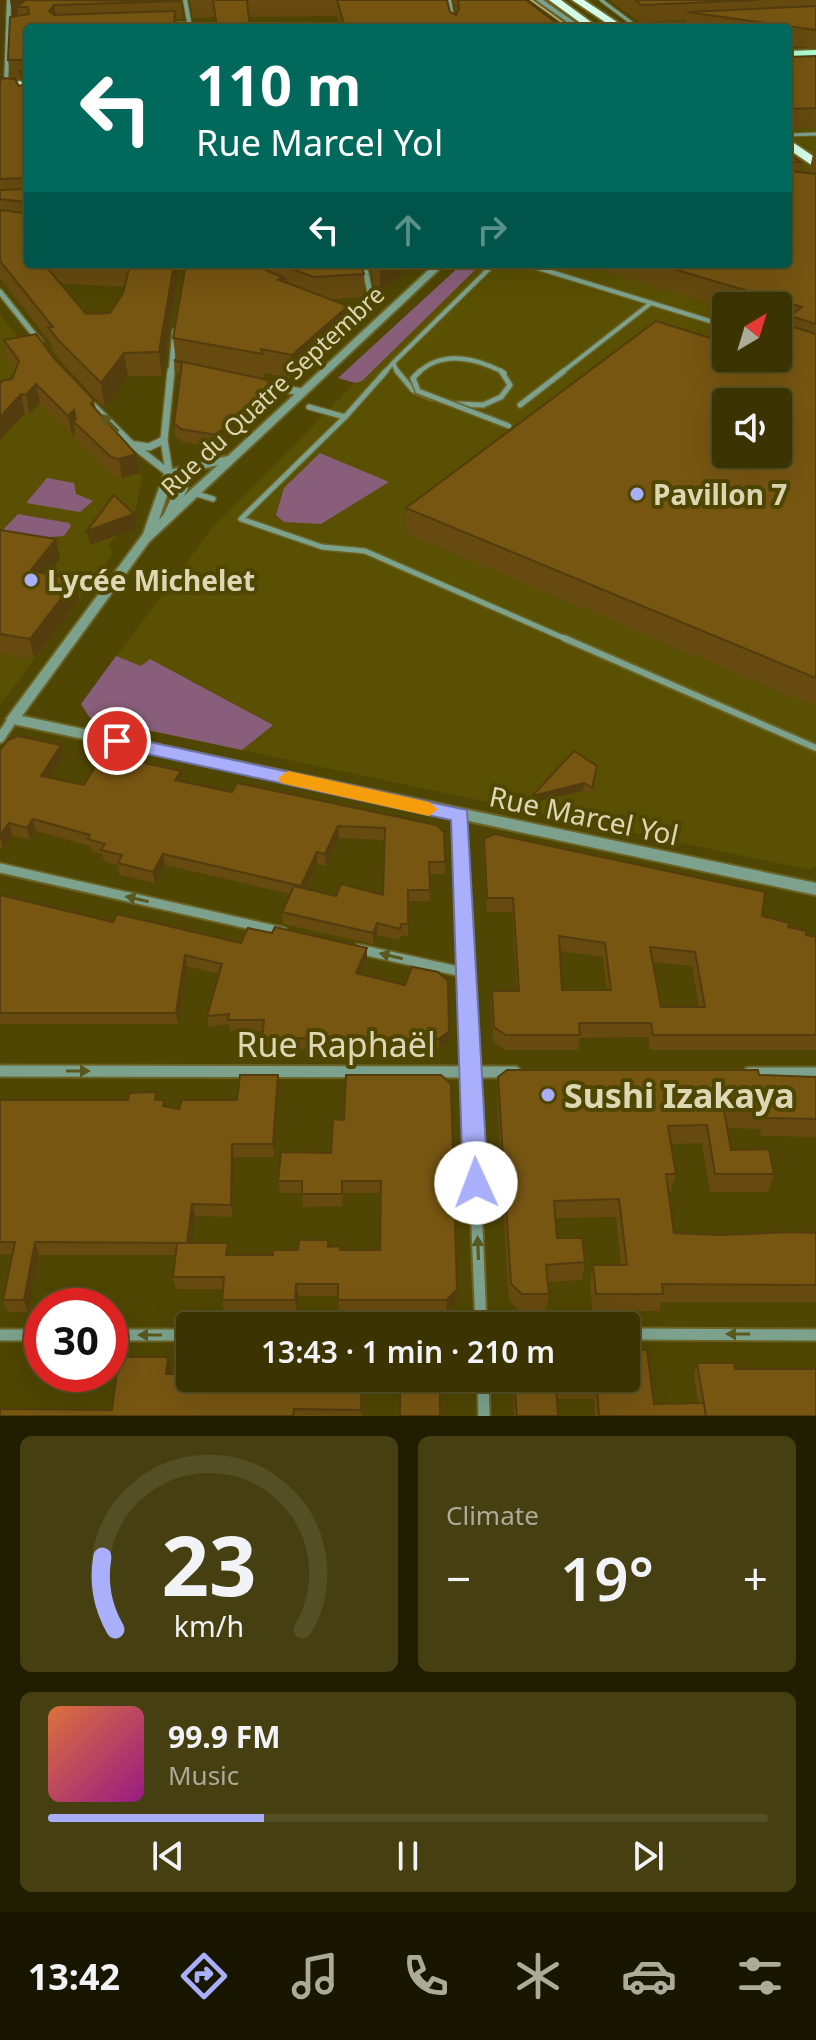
<!DOCTYPE html>
<html lang="en">
<head>
<meta charset="utf-8">
<style>
	:root { --surface:#3b3402; --page:#463f11; --text:#f1f3f6; --muted:#acaa99; --line:#544f24; --accent:#aaaffb }
	body { margin:0; font-family:"Noto Sans",sans-serif; background:var(--page); color:var(--text); height:100vh; display:flex; flex-direction:column; font-size:30px; white-space:nowrap }
	* { box-sizing:border-box; margin:0 }
	p { font-size:26px; color:var(--muted) }
	.icon { flex:none; width:44px; height:44px; fill:none; stroke:currentColor; stroke-width:2; stroke-linecap:round; stroke-linejoin:round }
	.map { position:relative; height:1416px; overflow:hidden }
	.details { display:flex; flex-direction:column; gap:20px; padding:20px; background:#201d01; flex:1 }
	.details>* { flex:none }
	.guide { position:absolute; left:24px; top:24px; width:768px; height:244px; border-radius:8px; box-shadow:0 8px 32px #0002,0 0 0 2px var(--line); background:#00695c; color:#fff; overflow:hidden }
	.needle { width:52px; rotate:38deg }
	.fabs { position:absolute; left:712px; top:292px; display:grid; gap:16px }
	.fabs a { display:grid; place-items:center; width:80px; height:80px; border-radius:8px; background:var(--surface); box-shadow:0 8px 32px #0002,0 0 0 2px var(--line); font-size:40px }
	.speed { position:absolute; left:24px; top:1288px; display:flex; gap:16px; font-size:40px; font-weight:700; text-align:center }
	.speed>* { display:grid; place-content:center; width:104px; height:104px; border-radius:50%; background:var(--surface); box-shadow:0 8px 32px #0002,0 0 0 2px var(--line); line-height:1 }
	.speed .limit { border:12px solid #d22; background:#fff; color:#111 }
	.pin { position:absolute; display:grid; place-items:center; width:68px; height:68px; color:#fff; margin:-34px; border:4px solid #fff; border-radius:50%; box-shadow:0 2px 8px #0007 }
	.me { position:absolute; width:88px; margin:-44px; rotate:358deg; stroke-linejoin:round; filter:drop-shadow(0 0 6px #0008) }
	.turn { display:flex; align-items:center; gap:28px; height:168px; padding:0 40px; font-size:36px }
	.turn .icon { width:104px; height:104px; stroke-width:2.5 }
	.turn b { display:block; font-size:56px; line-height:68px }
	.lanes { display:flex; align-items:center; height:76px; padding:0 40px; background:#0003; justify-content:center; gap:40px; direction:ltr }
	.lanes .off { opacity:.35 }
	.big { font-size:60px; font-weight:600; line-height:1.1 }
	.details .card { flex:1; display:flex; flex-direction:column; justify-content:center; gap:12px; min-width:0; padding:0 28px; border-radius:12px; background:var(--page) }
	.details .dial { align-items:center; gap:0 }
	.dial svg { height:208px; overflow:visible; fill:none; stroke:var(--line); stroke-width:7; stroke-linecap:round; text-anchor:middle }
	.dial text { fill:var(--text); stroke:none }
	.song { display:flex; align-items:center; gap:24px }
	.cover { width:96px; height:96px; border-radius:12px; background:linear-gradient(135deg,hsl(20 70% 55%),hsl(310 70% 35%)) }
	.played { height:8px; border-radius:4px; background:linear-gradient(90deg,var(--accent) 30%,var(--line) 30%) }
	.keys { display:flex; justify-content:space-around; direction:ltr }
	.heat { display:flex; justify-content:space-between; align-items:center; font-size:44px; direction:ltr }
	.details .tiles { flex:1; display:grid; gap:20px; grid-template-columns:1fr 1fr }
	.card:last-child { grid-column:span 2 }
	.trip { position:absolute; left:176px; top:1312px; width:464px; height:80px; border-radius:8px; background:var(--surface); box-shadow:0 8px 32px #0002,0 0 0 2px var(--line); font-weight:600; line-height:80px; text-align:center }
	.tab-bar { display:flex; height:128px; justify-content:space-around; align-items:center; background:#181501; color:var(--muted) }
	.tab-bar .icon { width:56px; height:56px }
	.tab-bar .selected { color:var(--accent) }
	.tab-bar b { font-size:36px; color:var(--text) }
	.map>svg:first-child { display:block }
</style>
</head>
<body>
<div class="map">
<svg width="816" height="1416" viewBox="0 0 816 1416">
	<rect width="100%" height="100%" fill="#4f4603"/>
	<g fill="#5a5003" fill-rule="evenodd">
		<path d="M816,69V867L810,870L90,718L81,704L212,528L355,383L354,376L472,264H788V70ZM726,306H778V358H726ZM726,402H778V454H726Z"/>
		<path d="M0,314L29,353L142,477L136,509L127,521L133,525L128,531L119,532L109,544L113,554L0,705Z"/>
	</g>
	<g fill="#895e7a">
		<path d="M462,264H478L477,268L362,381L355,383L338,378Z"/>
		<path d="M320,453L389,482L321,524L284,522L276,515L284,488Z"/>
		<path d="M47,478L74,483L76,494L93,501L80,512L26,503Z"/>
		<path d="M18,514L69,523L71,526L64,536L35,538L0,533Z"/>
		<path d="M116,656L141,666L150,659L273,725L242,750L90,718L81,704Z"/>
	</g>
	<g fill="none" stroke-linecap="round" stroke-linejoin="round">
		<defs>
			<g id="service-far3">
				<path d="M601,0L637,27L693,24"/>
				<path d="M788,135L816,134"/>
			</g>
			<g id="service-far2">
				<path d="M525,264L726,326"/>
				<path d="M384,373L393,363"/>
				<path d="M398,373L393,363L494,264"/>
				<path d="M561,373L651,303"/>
			</g>
			<g id="service-far1">
				<path d="M397,371L413,390L432,398"/>
				<path d="M455,404L483,405"/>
				<path d="M520,405L564,371"/>
				<path d="M309,407L345,417L241,519L322,547L365,551L568,640"/>
				<path d="M345,417L386,371"/>
				<path d="M197,494L213,499"/>
			</g>
			<path id="service" d="M564,638L816,748"/>
			<g id="minor-far4">
				<path d="M185,0L190,27"/>
				<path d="M449,0L454,28"/>
				<path d="M165,24H189"/>
				<path d="M0,99L6,85L9,0"/>
			</g>
			<g id="minor-far3">
				<path d="M0,292L40,342"/>
				<path d="M338,316L348,320L371,298L364,264"/>
				<path d="M171,373L175,331"/>
			</g>
			<g id="minor-far2">
				<path d="M263,385L301,392"/>
				<path d="M89,402L129,442L169,473"/>
				<path d="M135,445L149,447L164,440"/>
				<path d="M169,472L164,440L171,371"/>
			</g>
			<g id="minor-far1">
				<path d="M0,738L13,719"/>
				<path d="M460,815L467,981"/>
				<path d="M0,868L283,932"/>
				<path d="M358,949L467,973"/>
			</g>
			<g id="minor">
				<path d="M467,979L481,1326"/>
				<path d="M0,1071L515,1072"/>
				<path d="M749,1073H816"/>
				<path d="M626,1334L816,1335"/>
				<path d="M0,1335H42"/>
				<path d="M110,1335H190"/>
				<path d="M483,1378L484,1416"/>
			</g>
			<g id="tertiary">
				<path d="M536,0H543L583,28H576Z"/>
				<path d="M435,264H445L149,542L22,716L816,883V895L13,724L6,719L143,534L165,471L228,456ZM218,465L184,496L188,488L177,475ZM171,483L176,488L164,514L159,520Z"/>
			</g>
			<g id="primary">
				<path d="M816,50V56L788,57V51Z"/>
				<path d="M28,81V87L0,88V82Z"/>
			</g>
			<g id="trunk">
				<path d="M549,0H561L591,22L582,24Z"/>
				<path d="M572,0H584L626,28H614Z"/>
				<path d="M788,139L816,158V168L788,149Z"/>
			</g>
		</defs>
		<use href="#service-far3" stroke="#6b6326" stroke-width="5"/>
		<use href="#service-far2" stroke="#6b6326" stroke-width="7"/>
		<use href="#service-far1" stroke="#6b6326" stroke-width="8"/>
		<use href="#service" stroke="#6b6326" stroke-width="10"/>
		<use href="#minor-far4" stroke="#6b6326" stroke-width="6"/>
		<use href="#minor-far3" stroke="#6b6326" stroke-width="8"/>
		<use href="#minor-far2" stroke="#6b6326" stroke-width="10"/>
		<use href="#minor-far1" stroke="#6b6326" stroke-width="13"/>
		<use href="#minor" stroke="#6b6326" stroke-width="15"/>
		<use href="#tertiary" stroke="#6b6326" stroke-width="4"/>
		<use href="#primary" stroke="#6b6326" stroke-width="4"/>
		<use href="#trunk" stroke="#6b6326" stroke-width="4"/>
		<use href="#service-far3" stroke="#7ca28d" stroke-width="3"/>
		<use href="#service-far2" stroke="#7ca28d" stroke-width="4"/>
		<use href="#service-far1" stroke="#7ca28d" stroke-width="5"/>
		<use href="#service" stroke="#7ca28d" stroke-width="6"/>
		<use href="#minor-far4" stroke="#7ca28d" stroke-width="4"/>
		<use href="#minor-far3" stroke="#7ca28d" stroke-width="5"/>
		<use href="#minor-far2" stroke="#7ca28d" stroke-width="7"/>
		<use href="#minor-far1" stroke="#7ca28d" stroke-width="9"/>
		<use href="#minor" stroke="#7ca28d" stroke-width="11"/>
		<use href="#tertiary" fill="#7ca28d" fill-rule="evenodd"/>
		<use href="#primary" fill="#aefdd3" fill-rule="evenodd"/>
		<use href="#trunk" fill="#d6fee9" fill-rule="evenodd"/>
		<path stroke="#afa97a" stroke-width="2" d="M531,0L570,28"/>
		<defs>
			<path id="service-bridge-far1" d="M418,373C443,349 478,359 505,373"/>
			<g id="service-bridge">
				<path d="M420,371L413,378L418,391L509,426"/>
				<path d="M483,405L501,397L510,385L501,371"/>
			</g>
		</defs>
		<use href="#service-bridge-far1" stroke="#6b6326" stroke-width="7" stroke-linecap="butt"/>
		<use href="#service-bridge" stroke="#6b6326" stroke-width="8" stroke-linecap="butt"/>
		<use href="#service-bridge-far1" stroke="#7ca28d" stroke-width="4"/>
		<use href="#service-bridge" stroke="#7ca28d" stroke-width="5"/>
	</g>
	<g fill="#664a0f" fill-rule="evenodd">
		<path d="M0,0L1,81L19,86L22,85L21,79H11L8,60L13,16L10,0H181L183,19H176L177,28H28V264H180L162,376H128L105,408L64,365L53,351L51,343L0,278ZM60,283L125,287L123,293L110,313L86,314Z"/>
		<path d="M190,0H447L450,12L456,15L454,0H526L559,25V28H340L337,16L249,17L250,28H216L215,17L193,18Z"/>
		<path d="M611,0H816V49L788,45V28H685L686,20L640,22L613,3Z"/>
		<path d="M816,56V127L788,128V57Z"/>
		<path d="M816,151V707L406,533V508L726,358H778L779,324H778V306H726V308L580,264H788V156L800,162L798,172L809,173L813,154Z"/>
		<path d="M186,264H361L364,274V297L330,299L348,329L293,379L264,373V378L224,371L271,399L218,448L183,442L175,436L174,423L181,374L175,373L174,360L176,361L173,338Z"/>
		<path d="M370,264H416L380,291L375,290Z"/>
		<path d="M4,340L53,357L94,400L96,410L136,454L139,473L122,478L114,476L76,440L75,431L72,435L40,403L29,414L25,413L12,379L15,370L8,359Z"/>
		<path d="M0,530L60,559L47,574L76,579L79,599L34,659L0,653Z"/>
		<path d="M0,750L64,757L50,778L84,785L183,782L232,792L436,825L445,862V874H429L430,901H408V936H401L400,940L377,935L373,944L283,924L282,912L290,894L165,865L155,883L120,875L118,865L104,861L102,854L91,851L90,846L36,831L30,840L12,835L3,848H0ZM339,838L385,840L383,895L336,896L306,889L317,864L326,866Z"/>
		<path d="M596,774L592,795L583,791L532,803Z"/>
		<path d="M484,839L762,916L806,935L816,937V1050H650L648,1037L580,1038L578,1050H505L493,1042L491,1006L492,991H517L512,912H487L483,854ZM560,951L603,957L607,990H562ZM653,962L692,966L699,1007H661Z"/>
		<path d="M0,895L113,922L241,943L272,933L367,948V958L361,974L449,1031V1041L439,1049H263V1031H230L229,1024L209,1027L207,1016L219,974L187,966L178,1024H0Z"/>
		<path d="M759,1075L816,1077V1137L761,1136L760,1129L727,1128L731,1150L774,1174L768,1192H710L702,1143L671,1144L676,1174L671,1192H668L674,1233L720,1235L816,1233V1302H661L659,1311H592L590,1282L593,1265H621L616,1217L556,1218L557,1238L585,1262L582,1280L547,1282L549,1294L546,1311H520L509,1301L497,1096L498,1077Z"/>
		<path d="M279,1088L274,1157H234L233,1217L195,1216L191,1243L230,1255H273L298,1250L329,1247L340,1250H380L381,1193H343L342,1206L303,1207L302,1193H280L278,1181L331,1153L344,1120L457,1289V1300L446,1312H339L338,1296H298L297,1312H224L222,1300L223,1289H176L173,1277L176,1255H39L28,1312H8L3,1300L13,1254H0V1100H158L165,1106L179,1109L237,1100Z"/>
		<path d="M697,1363L735,1369L816,1416H595L594,1399H557L558,1416H514L512,1378H626L654,1404L698,1403L694,1374Z"/>
		<path d="M171,1369L170,1374L363,1378L362,1416H0L112,1410Z"/>
	</g>
	<g fill="#533c0d">
		<path d="M1,0H4L0,87V12Z"/>
		<path d="M10,0H37L17,7L18,13L13,17Z"/>
		<path d="M54,5L57,23L49,11Z"/>
		<path d="M174,264H180L162,376L159,352Z"/>
		<path d="M386,264H416L380,291V268Z"/>
		<path d="M348,306V329L293,379L292,355Z"/>
		<path d="M124,353L128,376L105,408L101,383Z"/>
		<path d="M36,384L40,403L29,414L26,395Z"/>
		<path d="M270,386L271,399L218,448L216,435Z"/>
		<path d="M21,394L25,413L0,440V417Z"/>
		<path d="M74,410L77,425L73,421L75,431L72,435L68,416Z"/>
		<path d="M136,454L139,473L122,478L119,459Z"/>
		<path d="M134,514L137,528L90,545L87,531Z"/>
		<path d="M56,539L60,559L34,591L30,571Z"/>
		<path d="M76,579L79,599L34,659L30,639Z"/>
		<path d="M61,745L64,757L44,787L41,776Z"/>
		<path d="M181,771L183,782L175,780Z"/>
		<path d="M584,783L583,791L532,803V796Z"/>
		<path d="M33,819L36,831L30,840L27,828Z"/>
		<path d="M9,823L12,835L3,848L0,836Z"/>
		<path d="M338,826L339,838L326,866L325,854Z"/>
		<path d="M317,852V864L302,897L301,886Z"/>
		<path d="M163,854L165,865L155,883L153,872Z"/>
		<path d="M377,923V935L373,944V933Z"/>
		<path d="M367,948V958L357,984L356,973Z"/>
		<path d="M185,955L187,966L178,1024L176,1013Z"/>
		<path d="M449,1031V1041L439,1049V1039Z"/>
		<path d="M278,1075L279,1088L274,1157L273,1144Z"/>
		<path d="M232,1144L234,1157L233,1217L231,1205Z"/>
		<path d="M192,1204L195,1216L190,1255L187,1243Z"/>
		<path d="M35,1242L39,1255L28,1312L24,1300Z"/>
		<path d="M296,1284L298,1296L297,1312L295,1300Z"/>
		<path d="M457,1289V1300L446,1312L447,1300Z"/>
		<path d="M168,1357L171,1369L169,1385L166,1374Z"/>
	</g>
	<g fill="#775612" stroke="#533c0d" stroke-width="2" fill-rule="evenodd">
		<path d="M26,0L182,1L54,5L49,11L54,15L175,11L174,28H28V182L24,178L0,179V82L2,78L15,79L19,86L25,84L20,71L27,70V60H8L10,17L29,14L28,7H17Z"/>
		<path d="M213,0H247L250,28H217Z"/>
		<path d="M337,0H447L450,12L456,15L459,9L458,0H526L559,25L557,28H345Z"/>
		<path d="M635,0H758L642,5Z"/>
		<path d="M816,6V30L687,12Z"/>
		<path d="M816,56V108L788,109V57Z"/>
		<path d="M788,156L793,157L800,162H789L790,171L816,174V324L790,316L802,307L657,264H788Z"/>
		<path d="M28,185V206L25,202L0,199V190L25,189Z"/>
		<path d="M0,210L23,213L28,210V264H44L86,314L110,313L123,293L130,265L113,264H174L159,352L124,353L101,383L60,342L48,327H53L0,261Z"/>
		<path d="M186,264H251L287,279H277L348,306L292,355L261,349L263,354L173,338Z"/>
		<path d="M280,264H348L362,268L364,274L313,277Z"/>
		<path d="M374,264H386L380,268L375,267Z"/>
		<path d="M656,321L726,343V358H778V326L781,323L816,334V678L406,508ZM726,402H778V454H726Z"/>
		<path d="M36,334L53,357L94,400L91,404L136,454L119,459L111,457L73,421L76,419L74,410L68,416L36,384L26,395L21,394L0,417V383L2,381L12,379L19,361L4,340Z"/>
		<path d="M174,360L268,380L270,386L216,435L181,429L174,423L182,363Z"/>
		<path d="M114,495L134,514L87,531Z"/>
		<path d="M0,530L56,539L30,571L76,579L30,639L0,634Z"/>
		<path d="M18,736L61,745L41,776L84,785L103,754L181,771L175,780L232,792L237,783L436,825L444,832L445,862H429L430,890H408V924H401L400,929L377,923L373,933L282,912L294,886L336,896L341,884L383,895L385,828L338,826L325,854L317,852L301,886L163,854L153,872L118,863L122,855L101,850L105,844L88,839L90,835L33,819L27,828L9,823L0,836V750L8,740Z"/>
		<path d="M574,751L597,766L592,788L584,783L532,796Z"/>
		<path d="M494,834L765,892L762,916L789,923L788,927L806,931V935L816,937V1035H653L651,1023H579L580,1035H506L494,1027L492,991H519L513,898H487L484,839ZM559,936L605,943L611,990H562ZM650,947L695,952L705,1007H661Z"/>
		<path d="M0,895L113,922L117,914L241,943L248,928L272,933L275,927L367,948L356,973L405,985L412,967L438,972L448,981L449,1031L439,1039L262,1038L264,1020H228L229,1014L207,1016L222,964L185,955L176,1013H0Z"/>
		<path d="M507,1070H758L759,1075L816,1077V1119L766,1118V1110H724L731,1150L769,1149L774,1174H715L707,1125L668,1126L676,1174H666L674,1233L720,1235L791,1232L816,1233V1285L662,1284L663,1294H596L593,1265H627L619,1199L554,1201L557,1238H582L585,1262L546,1265L549,1294H522L511,1284L498,1077Z"/>
		<path d="M240,1075H278L273,1144H232L231,1205L192,1204L187,1243L35,1242L24,1300H3L15,1242H0V1100H128L129,1093L156,1092L155,1100H164L163,1106L179,1109L182,1100H237Z"/>
		<path d="M346,1075H441L451,1084L457,1289L447,1300H338V1284H296L295,1300H222L224,1277H173L177,1243H228L226,1255H273V1250H298L299,1240H328V1247L340,1246V1250H380L381,1181H342V1194H302V1181H278L281,1152L331,1153L333,1119L344,1120Z"/>
		<path d="M626,1350H647L654,1404L705,1403L706,1416H599L597,1385H556L558,1416H517L514,1378H626Z"/>
		<path d="M119,1357H168L166,1374H190V1378H362L361,1410L294,1409L293,1416H0V1409L112,1410Z"/>
		<path d="M697,1363H734L735,1369H816V1416H706Z"/>
		<rect x="400" y="1378" width="40" height="38"/>
	</g>
	<defs><path id="oneway-solid" d="M-6-.8H1V-3.2L6.5 0L1 3.2V.8H-6Z" transform="scale(2)"/></defs>
	<g fill="#58581f">
		<use href="#oneway-solid" transform="translate(110 423) rotate(-135)"/>
		<use href="#oneway-solid" transform="translate(137 899) rotate(-167)"/>
		<use href="#oneway-solid" transform="translate(391 956) rotate(-167)"/>
		<use href="#oneway-solid" transform="translate(78 1071)"/>
		<use href="#oneway-solid" transform="translate(478 1248) rotate(-92)"/>
		<use href="#oneway-solid" transform="translate(738 1334) rotate(-180)"/>
		<use href="#oneway-solid" transform="translate(150 1335) rotate(180)"/>
	</g>
	<path fill="#aaaffb" stroke="#6e72a3" stroke-width="2" d="M117,735L467,810L488,1183L485,1191L476,1194L467,1191L463,1183L451,820L110,746V737Z"/>
	<path fill="#f59e0b" d="M288,771L429,802L438,809L429,816L281,783L278,778Z"/>
	<g fill="#aaaffb" stroke="#4f4603" stroke-width="3">
		<circle cx="637" cy="494" r="8"/>
		<circle cx="31" cy="580" r="8"/>
		<circle cx="548" cy="1095" r="8"/>
	</g>
	<g text-anchor="middle" dominant-baseline="central" stroke-width="8" stroke-linejoin="round" paint-order="stroke">
		<g font-size="24" fill="#ddd8b3" stroke="#4f4603">
			<text transform="translate(272 390) rotate(-43)">Rue du Quatre Septembre</text>
		</g>
		<g font-size="28" font-weight="bold" fill="#ddd8b3" stroke="#4f4603" text-anchor="start">
			<text x="653" y="494">Pavillon 7</text>
			<text x="47" y="580">Lycée Michelet</text>
		</g>
		<g font-size="28" fill="#ddd8b3" stroke="#4f4603">
			<text transform="translate(584 815) rotate(12)">Rue Marcel Yol</text>
		</g>
		<g font-size="34" fill="#ddd8b3" stroke="#4f4603">
			<text x="336" y="1044">Rue Raphaël</text>
		</g>
		<g font-size="34" font-weight="bold" fill="#ddd8b3" stroke="#4f4603" text-anchor="start">
			<text x="564" y="1095">Sushi Izakaya</text>
		</g>
	</g>
</svg>
<div class="fabs">
<a><svg class="needle" viewBox="-14 -14 28 28"><path d="M0-13l5 13h-10z" fill="#e53935"/><path d="M0 13l5-13h-10z" fill="#acaa99"/></svg></a>
<a><svg class="icon" aria-label="sound" viewBox="0 0 24 24"><path d="M4 9h4l5-4v14l-5-4H4zM17 9q2 3 0 6"/></svg></a>
</div>
<div class="speed"><div class="limit">30</div></div>
<div class="pin" style="left:117px;top:741px;background:#d93025"><svg class="icon" aria-label="arrive" viewBox="0 0 24 24"><path d="M6 21V4h12l-3 4 3 4H6"/></svg></div>
<svg class="me" style="left:476px;top:1183px" viewBox="-20 -20 40 40"><circle r="19" fill="#fff"/><path d="M0-13L10 11 0 6-10 11z" fill="#aaaffb"/></svg>
<div class="trip">13:43 · 1 min · 210 m</div>
<div class="guide">
<div class="turn"><svg class="icon" aria-label="left" viewBox="0 0 24 24"><path d="M17 20v-9H6M10 6l-5 5 5 5"/></svg><div><b>110 m</b>Rue Marcel Yol</div></div>
<div class="lanes"><svg class="icon" aria-label="left" viewBox="0 0 24 24"><path d="M17 20v-9H6M10 6l-5 5 5 5"/></svg><svg class="icon off" aria-label="ahead" viewBox="0 0 24 24"><path d="M12 20V5M6 11l6-6 6 6"/></svg><svg class="icon off" aria-label="right" viewBox="0 0 24 24"><path d="M7 20v-9h11M14 6l5 5-5 5"/></svg></div>
</div>
</div>
<section class="details">
<div class="tiles">
<div class="card dial"><svg viewBox="0 0 100 80">
<path d="M14 69A42 42 0 1 1 86 69"/>
<path d="M14 69A42 42 0 0 1 9 41" stroke="#aaaffb"/>
<text x="50" y="56" font-size="32" font-weight="700">23</text>
<text x="50" y="72" font-size="11">km/h</text>
</svg></div>
<div class="card"><p>Climate</p>
<div class="heat"><a>−</a><b class="big">19°</b><a>+</a></div>
</div>
<div class="card">
<div class="song"><i class="cover"></i><div><b>99.9 FM</b><p>Music</p></div></div>
<div class="played"></div>
<div class="keys"><svg class="icon" aria-label="previous" viewBox="0 0 24 24"><path d="M18 5L8 12l10 7zM5 5v14"/></svg><svg class="icon" aria-label="pause" viewBox="0 0 24 24"><path d="M8 5v14M16 5v14"/></svg><svg class="icon" aria-label="next" viewBox="0 0 24 24"><path d="M6 5l10 7-10 7zM19 5v14"/></svg></div>
</div>
</div>
</section>
<nav class="tab-bar">
<b>13:42</b>
<svg class="icon selected" aria-label="directions" viewBox="0 0 24 24"><path d="M12 3l9 9-9 9-9-9zM9 14v-3h6M13 9l2 2-2 2"/></svg>
<svg class="icon" aria-label="music" viewBox="0 0 24 24"><path d="M9 18V5l10-2v13"/><circle cx="6" cy="18" r="3"/><circle cx="16" cy="16" r="3"/></svg>
<svg class="icon" aria-label="phone" viewBox="0 0 24 24"><path d="M5 4h4l2 5-3 2q2 4 5 5l2-3 5 2v4C11 20 4 13 5 4z"/></svg>
<svg class="icon" aria-label="climate" viewBox="0 0 24 24"><path d="M12 3v18M4 7l16 10M4 17L20 7"/></svg>
<svg class="icon" aria-label="car" viewBox="0 0 24 24"><path d="M5 17H2v-5l4-1 3-4h7l3 4 3 1v5h-3M9 17h6M6 11h13"/><circle cx="7" cy="17" r="2"/><circle cx="17" cy="17" r="2"/></svg>
<svg class="icon" aria-label="filters" viewBox="0 0 24 24"><path d="M4 7h16M4 17h16"/><circle cx="9" cy="7" r="2"/><circle cx="15" cy="17" r="2"/></svg>
</nav>
</body>
</html>
